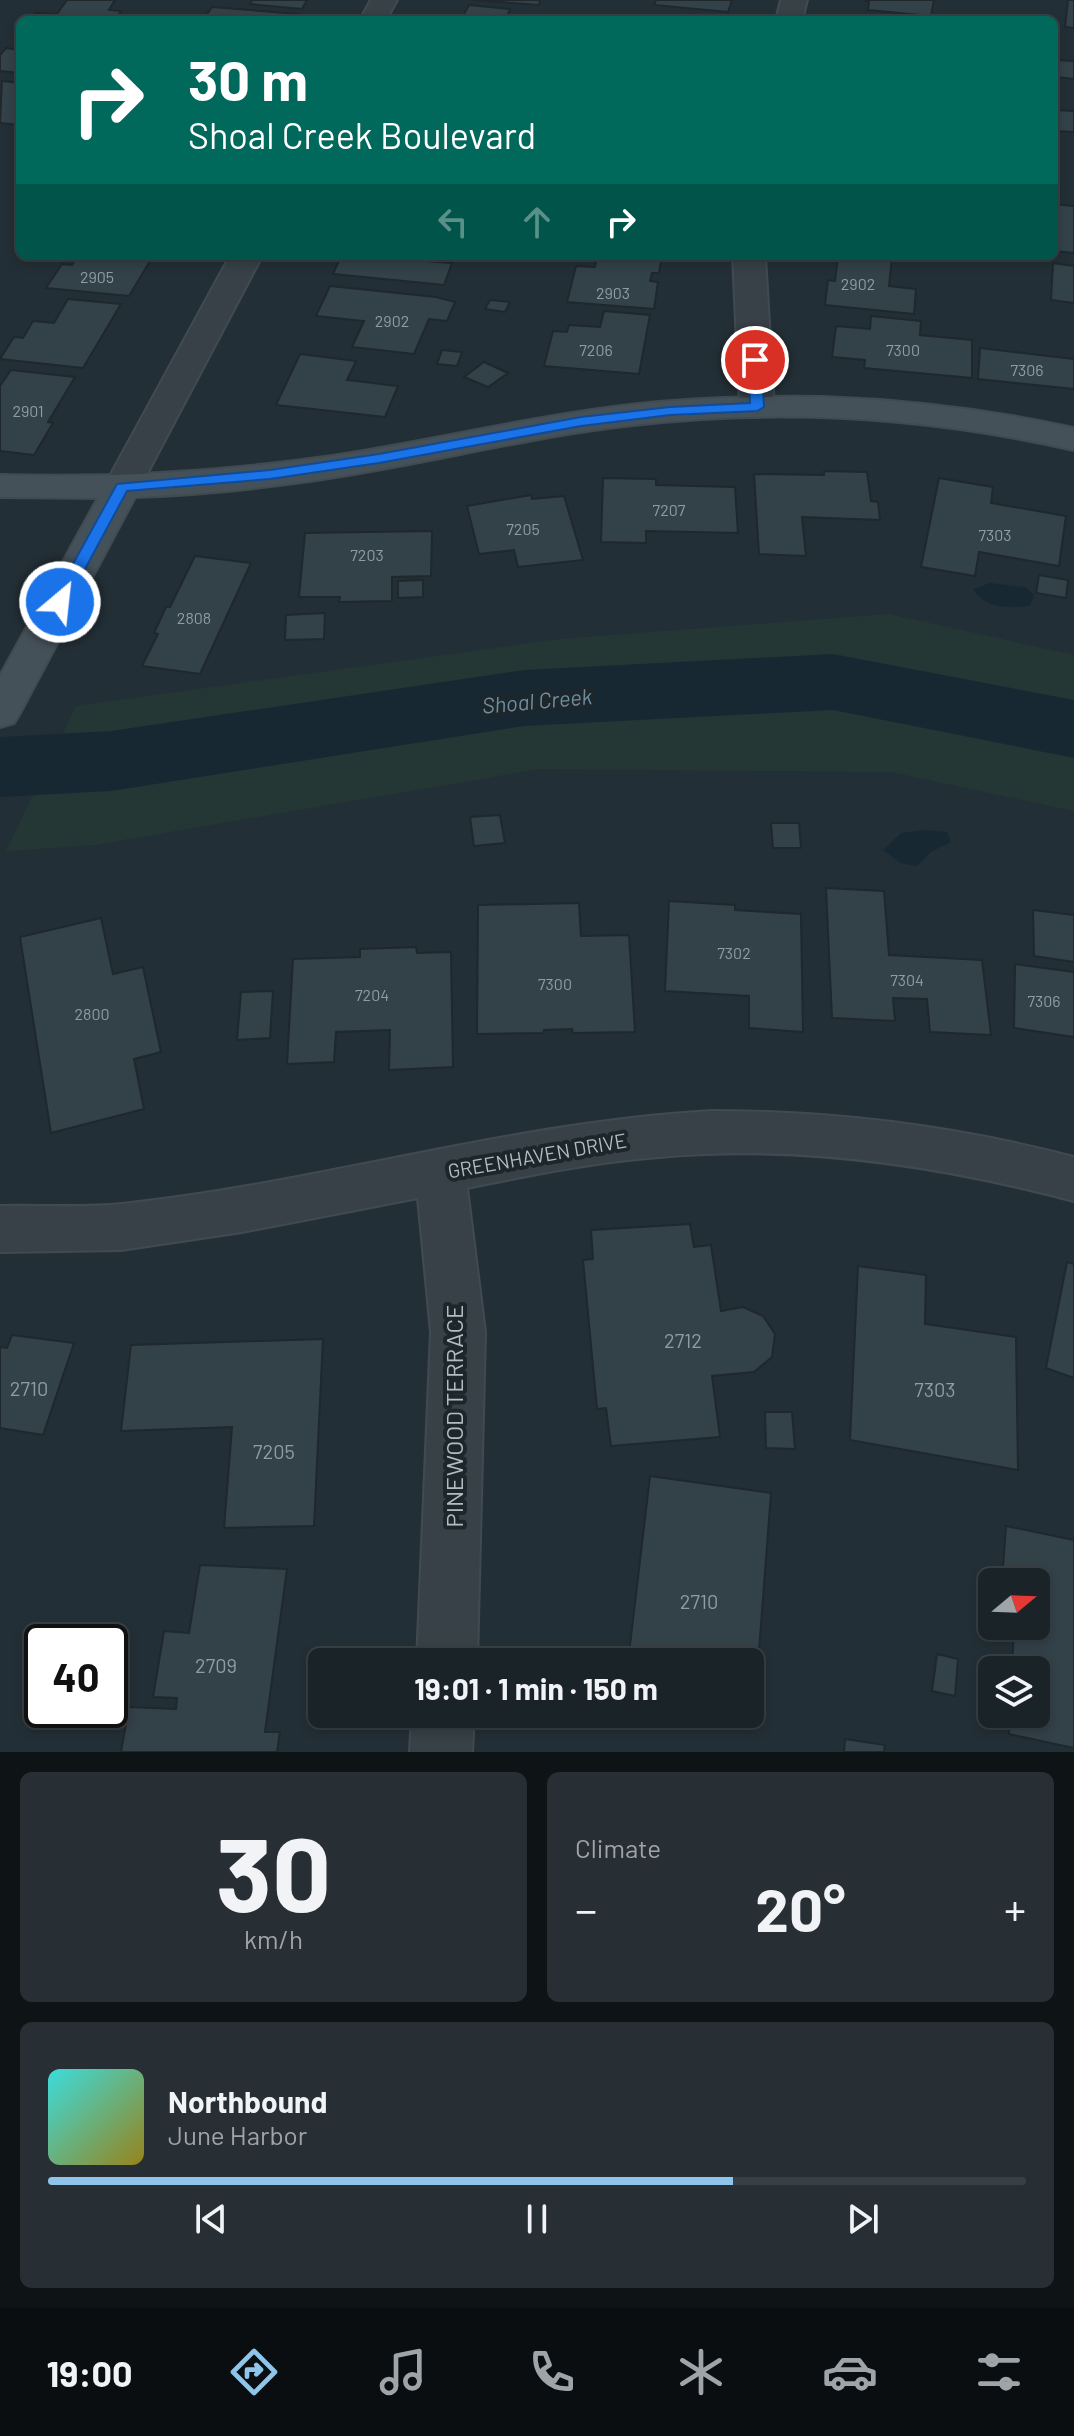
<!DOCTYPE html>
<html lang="en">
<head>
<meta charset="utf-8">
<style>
	:root { --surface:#1a2328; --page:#272f34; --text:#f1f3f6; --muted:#9fa4a8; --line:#384045; --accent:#8fc5eb }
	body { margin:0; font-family:Barlow,sans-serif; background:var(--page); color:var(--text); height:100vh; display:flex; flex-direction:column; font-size:30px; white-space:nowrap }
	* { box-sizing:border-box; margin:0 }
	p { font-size:26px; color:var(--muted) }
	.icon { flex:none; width:44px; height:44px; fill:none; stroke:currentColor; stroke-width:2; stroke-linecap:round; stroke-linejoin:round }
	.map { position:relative; height:1752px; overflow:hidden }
	.details { display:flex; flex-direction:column; gap:20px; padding:20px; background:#0e1316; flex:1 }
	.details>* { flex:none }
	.top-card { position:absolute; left:16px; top:16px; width:1042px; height:244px; border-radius:12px; box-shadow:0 4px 12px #0003,0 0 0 2px var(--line); background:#00695c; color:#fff; overflow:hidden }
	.needle { width:52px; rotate:71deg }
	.tools { position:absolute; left:978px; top:1568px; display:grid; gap:16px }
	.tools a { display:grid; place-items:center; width:72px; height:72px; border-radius:12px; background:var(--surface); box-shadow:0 4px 12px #0003,0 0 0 2px var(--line); font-size:40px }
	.speed { position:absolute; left:24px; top:1624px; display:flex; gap:16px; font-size:40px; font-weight:700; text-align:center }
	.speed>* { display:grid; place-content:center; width:104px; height:104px; border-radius:50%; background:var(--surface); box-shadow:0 4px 12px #0003,0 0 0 2px var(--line); line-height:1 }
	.speed .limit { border:4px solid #111; border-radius:12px; background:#fff; color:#111 }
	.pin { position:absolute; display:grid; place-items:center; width:68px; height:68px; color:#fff; margin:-34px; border:4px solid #fff; border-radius:50%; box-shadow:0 2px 8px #0007 }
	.me { position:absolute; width:88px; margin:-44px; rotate:28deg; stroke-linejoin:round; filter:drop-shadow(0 0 6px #0008) }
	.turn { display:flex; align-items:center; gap:28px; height:168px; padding:0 40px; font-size:36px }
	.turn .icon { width:104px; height:104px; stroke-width:2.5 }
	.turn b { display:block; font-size:56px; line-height:68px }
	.lanes { display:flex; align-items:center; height:76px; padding:0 40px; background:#0003; justify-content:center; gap:40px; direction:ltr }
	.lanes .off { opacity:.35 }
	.big { font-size:60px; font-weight:700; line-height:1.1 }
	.details .widget { flex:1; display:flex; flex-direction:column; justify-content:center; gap:12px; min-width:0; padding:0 28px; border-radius:12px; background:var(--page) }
	.details .dial { align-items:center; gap:0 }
	.dial b { font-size:104px; line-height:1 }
	.song { display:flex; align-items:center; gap:24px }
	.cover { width:96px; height:96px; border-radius:12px; background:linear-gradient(135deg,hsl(180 70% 55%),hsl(50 70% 35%)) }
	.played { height:8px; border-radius:4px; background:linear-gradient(90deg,var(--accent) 70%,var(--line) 70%) }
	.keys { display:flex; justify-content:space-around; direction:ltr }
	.heat { display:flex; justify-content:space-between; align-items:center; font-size:44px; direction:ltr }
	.details .tiles { flex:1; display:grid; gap:20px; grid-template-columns:1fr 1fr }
	.widget:last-child { grid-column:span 2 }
	.trip { position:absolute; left:308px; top:1648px; width:456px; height:80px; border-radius:12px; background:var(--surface); box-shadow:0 4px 12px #0003,0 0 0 2px var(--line); font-weight:700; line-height:80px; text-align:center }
	.dock { display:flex; height:128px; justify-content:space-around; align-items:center; background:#0a0e10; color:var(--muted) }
	.dock .icon { width:56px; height:56px }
	.dock .active { color:var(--accent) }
	.dock b { font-size:36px; color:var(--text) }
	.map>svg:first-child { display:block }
</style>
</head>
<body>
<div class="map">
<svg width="1074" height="1752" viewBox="0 0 1074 1752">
	<rect width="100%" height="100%" fill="#232f36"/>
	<path fill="#253735" d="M889,614L1074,655V811L891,772L539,769L94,845L6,851L76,706L560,639Z"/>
	<g fill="#182832">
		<path d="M990,583L1025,587L1034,595L1030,606C1009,609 984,608 973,589Z"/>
		<path d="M925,830L947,832L951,842L931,852L917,866L900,863L883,850L901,833Z"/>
	</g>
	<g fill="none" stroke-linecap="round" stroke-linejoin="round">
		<path fill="#182832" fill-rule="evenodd" d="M833,654L1074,700V758L833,710L524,726L111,791L0,797V737L111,731L524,670Z"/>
	</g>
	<g fill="#334149" stroke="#1e282d" stroke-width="2">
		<path d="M67,0H115L109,10L121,11L115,20H30L35,13L57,14Z"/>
		<path d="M252,0H307L302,9L250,4Z"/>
		<path d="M472,0H540L539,5Z"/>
		<path d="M656,0H732L728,12L654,5Z"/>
		<path d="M863,0H934L931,16L868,10L869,2Z"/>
		<path d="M1068,0H1074V28L1065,27Z"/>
		<path d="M469,5L510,9L507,17L515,18L514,20H461Z"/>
		<path d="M212,7L299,14L295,20H203Z"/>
		<path d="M6,48L20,50V73L0,71V55Z"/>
		<path d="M1056,60L1074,61V79L1057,77Z"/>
		<path d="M2,81L20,83V125L0,123Z"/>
		<path d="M1054,110L1074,111V132L1054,131Z"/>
		<path d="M1054,204L1074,206V253L1054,251Z"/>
		<path d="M77,256H153L129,296L46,288L62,264L72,265Z"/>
		<path d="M341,256H416L414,260L452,263L444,285L333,274Z"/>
		<path d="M597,256H662L659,273H652L650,281L658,282L654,309L567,302L576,266L595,267Z"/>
		<path d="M838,256H892L889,286L916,289L914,314L825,305L828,280L835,281Z"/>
		<path d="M1053,263L1074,266V303L1051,300Z"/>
		<path d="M330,286L436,297L455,302L447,321L429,319L414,354L352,347L364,321L316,316Z"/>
		<path d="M68,299L121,304L83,368L0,359L14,337L23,338L33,321L54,323Z"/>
		<path d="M490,300L510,302L505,312L485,309Z"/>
		<path d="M604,311L650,315L639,374L544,366L553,331L567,332L569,325L600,327Z"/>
		<path d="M871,316L921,321L920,335L972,340V378L864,368L865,360L832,357L836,326L870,329Z"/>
		<path d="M980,348L1074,359V389L978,379Z"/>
		<path d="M442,350L462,352L457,366L437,364Z"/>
		<path d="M300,354L356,361L347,380L398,386L385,417L276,405Z"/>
		<path d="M484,362L508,373L488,387L464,377Z"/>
		<path d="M11,370L75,377L48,422L53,423L34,455L0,451V386Z"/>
		<path d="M824,471L867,472L871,501L878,502L880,520L802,517L806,556L759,554L754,474L824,475Z"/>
		<path d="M603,478L656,479V485L735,487L738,533L646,531V543L601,542Z"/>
		<path d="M939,478L993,487L991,503L1066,516L1059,566L979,552L975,576L921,567Z"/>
		<path d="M531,495L532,499L564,496L583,560L518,567L514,550L479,554L467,506Z"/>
		<path d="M432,531L431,576L392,577V601L339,602L340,597H299L305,533Z"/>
		<path d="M195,556L251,563L200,674L142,666L158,634L154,633L166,607H170Z"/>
		<path d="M1039,575L1068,580L1066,598L1036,593Z"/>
		<path d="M423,580V597L398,598V581Z"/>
		<path d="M325,613L324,639L285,640L286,615Z"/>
		<path d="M500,815L505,843L474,846L470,817Z"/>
		<path d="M771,823H799L801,848H773Z"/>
		<path d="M826,888L884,891L889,955L982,960L991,1035L930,1032L927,999L893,998L895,1021L832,1018Z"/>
		<path d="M669,901L735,905V910L801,914L803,1032L749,1028V996L665,991Z"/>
		<path d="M579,903L581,936L629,935L635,1032L573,1033L572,1029L544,1030L543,1033L477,1034L478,905Z"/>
		<path d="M1033,910L1074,915V962L1034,956Z"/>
		<path d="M101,918L113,974L143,967L161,1052L134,1059L144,1109L51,1133L20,937Z"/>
		<path d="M416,947L417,953L451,952L453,1067L389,1070L390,1030L336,1032L334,1062L287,1064L293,959L360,957V949Z"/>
		<path d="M1015,964L1074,972V1037L1014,1028Z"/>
		<path d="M273,991L270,1038L237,1040L241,992Z"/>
		<path d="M690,1224L694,1247L711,1245L721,1311L743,1307L763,1316L775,1334L772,1357L754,1372L712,1376L720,1437L611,1446L606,1408L597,1409L583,1260L593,1259L591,1230Z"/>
		<path d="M1067,1262L1074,1264V1378L1046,1368Z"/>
		<path d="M858,1266L926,1275L925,1324L1016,1337L1018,1470L850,1440Z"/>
		<path d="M12,1335L74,1343L43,1435L0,1428V1347L7,1348Z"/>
		<path d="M323,1339L314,1526L224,1528L232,1427L121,1431L131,1345Z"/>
		<path d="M765,1412H792L795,1449L766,1448Z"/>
		<path d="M650,1476L771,1493L755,1704L750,1703V1662H628Z"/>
		<path d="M1006,1526L1074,1540V1748L1009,1734L1010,1714H1036V1670H1012L1014,1627L1035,1632L1037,1601L1036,1582H1002Z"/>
		<path d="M200,1565L287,1569L265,1732H280L277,1752H121L129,1707L176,1709L177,1698L153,1697L164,1631L189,1633Z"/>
		<path d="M937,1654L958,1659L955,1696L932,1691Z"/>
		<path d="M845,1739L885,1745L884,1752H844Z"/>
	</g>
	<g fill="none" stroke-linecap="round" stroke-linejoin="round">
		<defs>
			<g id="street">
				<path d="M371,0H397L386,20H360Z"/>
				<path d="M781,0H807L802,20H776Z"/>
				<path d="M230,256H262L140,487L135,495L122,498L109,495L104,487Z"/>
				<path d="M733,256H765L774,407L769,414L757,417L745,414L740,407Z"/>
				<path d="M712,1111C835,1111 955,1126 1074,1157V1201C939,1165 799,1144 659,1157C594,1162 531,1175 467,1188L485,1332L477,1662H417L431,1332L418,1198L242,1232L121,1250L0,1252V1206C41,1205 81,1208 122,1204C320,1183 512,1122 712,1111Z"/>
				<path d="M412,1714H474L472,1752H410Z"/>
			</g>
			<path id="secondary" d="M823,397C908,400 991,410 1074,428V450C929,417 781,408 633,425C549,434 466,454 382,469C301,484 217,494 135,497L20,713L14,723L0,727V676L98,498L0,497V475C111,478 221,472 332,456C421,443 510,421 599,409C674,398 748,396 823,397Z"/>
		</defs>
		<use href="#street" stroke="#404a50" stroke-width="4"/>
		<use href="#secondary" stroke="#404a50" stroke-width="4"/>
		<use href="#street" fill="#374147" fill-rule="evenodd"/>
		<use href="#secondary" fill="#455159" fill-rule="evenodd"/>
	</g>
	<path fill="#1a73e8" stroke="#114b97" stroke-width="2" d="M755,355L761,360L764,407L757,411L670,415L581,426L379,463L270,479L127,491L65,606H54L52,602L117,484L270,470L379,454L581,417L670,407L750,403L748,360Z"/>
	<g text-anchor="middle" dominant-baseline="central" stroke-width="8" stroke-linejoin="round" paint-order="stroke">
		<g font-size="16" fill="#909ca3">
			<text x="97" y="276">2905</text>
			<text x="858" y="283">2902</text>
			<text x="613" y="292">2903</text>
			<text x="392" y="320">2902</text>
			<text x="596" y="349">7206</text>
			<text x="903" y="349">7300</text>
			<text x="1027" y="369">7306</text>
			<text x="28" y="410">2901</text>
			<text x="669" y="509">7207</text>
			<text x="523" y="528">7205</text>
			<text x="995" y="534">7303</text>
			<text x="367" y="554">7203</text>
			<text x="194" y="617">2808</text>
			<text x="734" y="952">7302</text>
			<text x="907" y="979">7304</text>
			<text x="555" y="983">7300</text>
			<text x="372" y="994">7204</text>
			<text x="1044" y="1000">7306</text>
			<text x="92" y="1013">2800</text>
		</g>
		<g font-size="20" fill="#b1bcc3" stroke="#1c262b">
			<text transform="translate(537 1155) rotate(-10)">GREENHAVEN DRIVE</text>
		</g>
		<g font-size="20" fill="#909ca3">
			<text x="683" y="1340">2712</text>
			<text x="29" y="1388">2710</text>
			<text x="935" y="1389">7303</text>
			<text x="274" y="1451">7205</text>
			<text x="699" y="1601">2710</text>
			<text x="216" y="1665">2709</text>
		</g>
		<g font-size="22" font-style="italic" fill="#6e8d9e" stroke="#1c262b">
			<text transform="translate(537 700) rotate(-5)">Shoal Creek</text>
		</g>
		<g font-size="24" fill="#b1bcc3" stroke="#1c262b">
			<text transform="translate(453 1416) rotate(-90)">PINEWOOD TERRACE</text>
		</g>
	</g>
</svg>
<div class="tools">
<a><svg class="needle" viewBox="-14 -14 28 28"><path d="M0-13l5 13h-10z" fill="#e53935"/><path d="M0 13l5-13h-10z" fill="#9fa4a8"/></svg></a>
<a><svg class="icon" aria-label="layers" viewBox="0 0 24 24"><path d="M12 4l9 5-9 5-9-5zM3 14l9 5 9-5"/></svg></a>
</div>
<div class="speed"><div class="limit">40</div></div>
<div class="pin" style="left:755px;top:360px;background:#d93025"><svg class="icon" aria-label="arrive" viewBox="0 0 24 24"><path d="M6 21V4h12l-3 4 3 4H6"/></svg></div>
<svg class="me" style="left:60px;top:602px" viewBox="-20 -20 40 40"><circle r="17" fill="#1a73e8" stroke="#fff" stroke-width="3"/><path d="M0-11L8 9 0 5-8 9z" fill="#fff"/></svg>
<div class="trip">19:01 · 1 min · 150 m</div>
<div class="top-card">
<div class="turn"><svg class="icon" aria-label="right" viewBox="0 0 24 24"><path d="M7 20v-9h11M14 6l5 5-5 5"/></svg><div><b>30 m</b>Shoal Creek Boulevard</div></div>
<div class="lanes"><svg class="icon off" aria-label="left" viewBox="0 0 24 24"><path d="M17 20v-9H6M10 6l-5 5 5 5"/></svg><svg class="icon off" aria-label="ahead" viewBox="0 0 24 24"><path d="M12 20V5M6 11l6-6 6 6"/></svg><svg class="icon" aria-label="right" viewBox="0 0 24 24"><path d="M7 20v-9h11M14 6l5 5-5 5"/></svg></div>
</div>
</div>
<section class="details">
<div class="tiles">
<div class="widget dial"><b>30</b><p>km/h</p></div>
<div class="widget"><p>Climate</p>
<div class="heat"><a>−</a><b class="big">20°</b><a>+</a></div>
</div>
<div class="widget">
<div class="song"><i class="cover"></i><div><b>Northbound</b><p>June Harbor</p></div></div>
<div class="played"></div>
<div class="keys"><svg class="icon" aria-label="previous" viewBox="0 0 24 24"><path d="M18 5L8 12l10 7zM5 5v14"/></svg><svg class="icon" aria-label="pause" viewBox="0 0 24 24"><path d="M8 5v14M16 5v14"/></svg><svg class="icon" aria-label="next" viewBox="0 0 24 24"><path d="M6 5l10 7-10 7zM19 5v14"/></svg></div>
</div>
</div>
</section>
<nav class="dock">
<b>19:00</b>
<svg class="icon active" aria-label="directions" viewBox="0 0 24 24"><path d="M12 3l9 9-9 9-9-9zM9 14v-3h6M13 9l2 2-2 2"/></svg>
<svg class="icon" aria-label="music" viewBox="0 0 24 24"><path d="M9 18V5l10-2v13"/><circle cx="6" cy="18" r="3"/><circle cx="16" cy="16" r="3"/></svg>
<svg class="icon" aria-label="phone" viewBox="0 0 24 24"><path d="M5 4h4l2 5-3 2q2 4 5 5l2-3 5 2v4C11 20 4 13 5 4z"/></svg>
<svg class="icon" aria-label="climate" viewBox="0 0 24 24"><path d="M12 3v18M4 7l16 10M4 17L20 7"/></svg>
<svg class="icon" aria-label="car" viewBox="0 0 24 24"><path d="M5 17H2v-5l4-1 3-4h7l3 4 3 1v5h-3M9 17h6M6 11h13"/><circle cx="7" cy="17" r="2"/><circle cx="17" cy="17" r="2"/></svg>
<svg class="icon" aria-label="filters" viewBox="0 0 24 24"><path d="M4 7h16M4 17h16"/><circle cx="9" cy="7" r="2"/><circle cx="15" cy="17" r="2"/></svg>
</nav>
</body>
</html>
